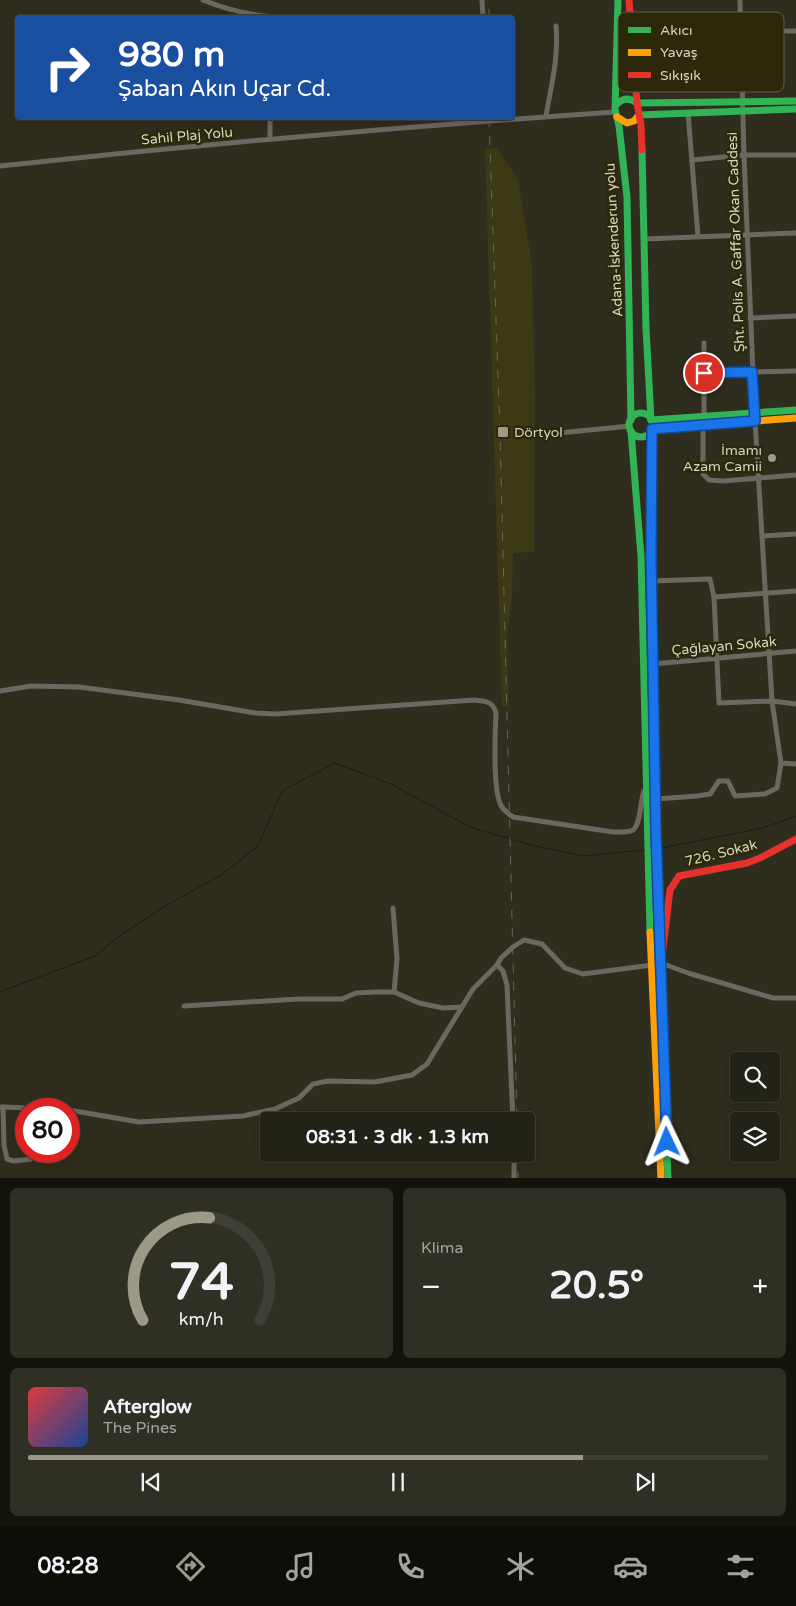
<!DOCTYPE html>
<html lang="tr">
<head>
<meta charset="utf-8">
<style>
	:root { --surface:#232216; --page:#2f2f23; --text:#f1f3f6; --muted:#a3a4a1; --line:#403f35; --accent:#9b9a89 }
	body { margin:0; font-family:"Varela Round",sans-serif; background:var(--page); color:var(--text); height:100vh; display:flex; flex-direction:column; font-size:19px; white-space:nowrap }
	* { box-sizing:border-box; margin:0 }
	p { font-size:16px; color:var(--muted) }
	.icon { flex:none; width:28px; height:28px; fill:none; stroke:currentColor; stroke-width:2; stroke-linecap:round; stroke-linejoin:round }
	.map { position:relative; height:1178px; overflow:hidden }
	.sheet { display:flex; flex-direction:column; gap:10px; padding:10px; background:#13130c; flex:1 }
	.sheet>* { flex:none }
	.guide { position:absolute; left:15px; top:15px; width:500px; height:105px; border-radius:5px; box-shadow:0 2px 12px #0003,0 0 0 1px var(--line); background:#1a4fa0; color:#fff; overflow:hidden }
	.fabs { position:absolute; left:730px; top:1052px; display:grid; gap:10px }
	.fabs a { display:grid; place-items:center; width:50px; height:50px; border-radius:5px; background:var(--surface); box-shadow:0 2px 12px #0003,0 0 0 1px var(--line); font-size:25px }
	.speed { position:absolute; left:15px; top:1098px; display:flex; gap:10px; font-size:25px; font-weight:700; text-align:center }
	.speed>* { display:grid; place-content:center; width:65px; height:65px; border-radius:50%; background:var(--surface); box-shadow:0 2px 12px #0003,0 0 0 1px var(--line); line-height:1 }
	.speed .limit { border:8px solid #d22; background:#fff; color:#111 }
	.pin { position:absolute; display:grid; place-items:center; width:42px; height:42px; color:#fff; margin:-21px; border:2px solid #fff; border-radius:50%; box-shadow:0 1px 5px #0007 }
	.me { position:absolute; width:55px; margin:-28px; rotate:358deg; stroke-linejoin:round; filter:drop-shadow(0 0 4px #0008) }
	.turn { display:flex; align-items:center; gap:18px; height:105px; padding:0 20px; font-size:22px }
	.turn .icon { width:65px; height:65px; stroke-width:2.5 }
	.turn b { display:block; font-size:35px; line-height:42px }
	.big { font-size:38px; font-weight:700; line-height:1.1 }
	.sheet .card { flex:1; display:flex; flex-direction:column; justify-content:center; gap:8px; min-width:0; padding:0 18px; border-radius:8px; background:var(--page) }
	.sheet .dial { align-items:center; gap:0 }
	.dial svg { height:130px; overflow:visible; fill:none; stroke:var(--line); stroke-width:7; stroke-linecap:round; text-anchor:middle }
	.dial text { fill:var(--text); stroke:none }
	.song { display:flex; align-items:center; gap:15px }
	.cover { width:60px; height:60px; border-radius:8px; background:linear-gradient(135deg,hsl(0 70% 55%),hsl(220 70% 35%)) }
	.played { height:5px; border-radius:2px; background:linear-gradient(90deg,var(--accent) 75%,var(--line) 75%) }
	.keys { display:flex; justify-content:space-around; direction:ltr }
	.heat { display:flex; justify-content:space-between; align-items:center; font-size:28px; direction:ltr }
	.sheet .tiles { flex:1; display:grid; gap:10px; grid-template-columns:1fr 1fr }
	.card:last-child { grid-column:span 2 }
	.trip { position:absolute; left:260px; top:1112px; width:275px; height:50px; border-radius:5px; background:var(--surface); box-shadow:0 2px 12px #0003,0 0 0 1px var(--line); font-weight:700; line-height:50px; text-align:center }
	.menu { display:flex; height:80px; justify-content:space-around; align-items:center; background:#0e0e09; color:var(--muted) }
	.menu .icon { width:35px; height:35px }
	.menu .on { color:var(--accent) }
	.menu b { font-size:22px; color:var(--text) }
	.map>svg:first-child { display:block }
</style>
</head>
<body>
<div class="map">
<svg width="796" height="1179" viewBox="0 0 796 1179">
	<rect width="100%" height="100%" fill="#2f2d1d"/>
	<path fill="#3c3915" d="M485,148H496L518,179L532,265L535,392L534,552L513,553L512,598L507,638L509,707H502Z"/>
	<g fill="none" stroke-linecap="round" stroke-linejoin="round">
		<g stroke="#0f2412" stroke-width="1">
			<path d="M661,848L763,828L796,816"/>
			<path d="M0,992L95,956L122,934L162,908L221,875L257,847L283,790L335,763L391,784L470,827L530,845L584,856L644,850"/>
		</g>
		<g stroke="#6a6860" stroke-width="5">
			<path d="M203,0C229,11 255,16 283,18"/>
			<path d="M482,0L483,18"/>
			<path d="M740,0L744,155L755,421L772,701L781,763L796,764"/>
			<path d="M741,31H796"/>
			<path d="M688,113L698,236"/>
			<path d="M546,116C551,87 559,56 556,26"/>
			<path d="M270,118V139"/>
			<path d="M692,160L744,155H796"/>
			<path d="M0,166C205,144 410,126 615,112"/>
			<path d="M644,239L796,233"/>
			<path d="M750,318L796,316"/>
			<path d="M704,373L796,371"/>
			<path d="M704,417V343"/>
			<path d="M703,425V474L709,480L723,481L796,475"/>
			<path d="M539,435L630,426"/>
			<path d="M762,536L796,534"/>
			<path d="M652,581L710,579L714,597L719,703L772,701L796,704"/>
			<path d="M714,597L796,591"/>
			<path d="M653,664L796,651"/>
			<path d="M0,691L31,686L79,687L179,700L255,713L275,714L474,700C485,701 493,701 496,713C495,732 493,787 500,803C502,810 508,813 513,817L613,832C619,832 628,833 633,830C641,824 640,801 644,791"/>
			<path d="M656,799L697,796L710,794L719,781H728L735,796L765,794L777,788L781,763"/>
			<path d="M393,908L397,959L394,992"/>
			<path d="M661,963L688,973L773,998H796"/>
			<path d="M497,965L503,971L507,985L513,1121"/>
			<path d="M184,1006L299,999H342L356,993L374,992H394L419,1003L443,1008L462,1007"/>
			<path d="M0,1107L63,1109"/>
			<path d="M3,1107L4,1145L7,1159L14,1161L31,1159L35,1151"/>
			<path d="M69,1110L139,1122L243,1116L275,1109L299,1098L313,1084L328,1081L375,1082L412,1075L427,1064L473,989L497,965L501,958L513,947L524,940L542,944L565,968L583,974L652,965"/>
			<path d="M514,1154V1179"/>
		</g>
		<g stroke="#30b455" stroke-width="7">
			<path d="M618,0L615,109L619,126L627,197L631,420"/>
			<path d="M637,103L796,101"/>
			<path d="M616,105C622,98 629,97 637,103"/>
			<path d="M639,115L796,109"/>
			<path d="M642,150L646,328L651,420"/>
			<circle cx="641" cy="425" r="12"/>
			<path d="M651,420L796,410"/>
			<path d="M631,431L641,556L650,932"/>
			<path d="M657,864L668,1179"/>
		</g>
		<g stroke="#ff9f0a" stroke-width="7">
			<path d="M617,117L627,123L634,121L639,115"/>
			<path d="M652,429L796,418"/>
			<path d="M652,429L651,556L657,864"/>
			<path d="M650,932L661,1179"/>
		</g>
		<g stroke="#e5322d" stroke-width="7">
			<path d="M629,0L637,103L641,125L642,150"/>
			<path d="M663,948L670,890L679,876L747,863L760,858L796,839"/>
		</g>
		<g stroke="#68665d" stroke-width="1" stroke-dasharray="9 9" stroke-linecap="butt">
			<path d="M489,18V0"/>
			<path d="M489,118L500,433L517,1121"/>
			<path d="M517,1154L518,1179"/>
		</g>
	</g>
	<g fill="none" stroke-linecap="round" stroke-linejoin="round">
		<defs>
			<path id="route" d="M667,1142L656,834L651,556L652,429L755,421L752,372L704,373"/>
		</defs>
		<use href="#route" stroke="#114b97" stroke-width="12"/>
		<use href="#route" stroke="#1a73e8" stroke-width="9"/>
	</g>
	<g fill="#9b9a89" stroke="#2c290b" stroke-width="2">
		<rect x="497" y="426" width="12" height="12" rx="2.5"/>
		<circle cx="772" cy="458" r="5"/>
	</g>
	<g text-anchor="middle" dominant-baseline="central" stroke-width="5" stroke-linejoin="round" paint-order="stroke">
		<g font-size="14" fill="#d5d4c3" stroke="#2c290b">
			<text transform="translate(187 136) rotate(-5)">Sahil Plaj Yolu</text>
			<text transform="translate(614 240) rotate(-93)">Adana-İskenderun yolu</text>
			<text transform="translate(736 242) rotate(-92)">Şht. Polis A. Gaffar Okan Caddesi</text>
			<text transform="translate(724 646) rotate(-5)">Çağlayan Sokak</text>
			<text transform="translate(721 853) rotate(-14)">726. Sokak</text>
		</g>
		<g font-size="14" fill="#d5d4c3" stroke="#2c290b" text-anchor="start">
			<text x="514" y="432">Dörtyol</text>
			<text x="762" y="450" text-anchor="end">İmamı<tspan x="762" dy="16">Azam Camii</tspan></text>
		</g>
	</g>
	<rect x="618" y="12" width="166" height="80" rx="8" fill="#2c290b" stroke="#5f5c42" stroke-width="1"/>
	<rect x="628" y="27" width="23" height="6" fill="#30b455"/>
	<rect x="628" y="49" width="23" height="7" fill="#ff9f0a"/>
	<rect x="628" y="72" width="23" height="6" fill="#e5322d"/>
	<g font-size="14" fill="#d5d4c3">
		<text x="660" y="35">Akıcı</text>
		<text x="660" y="57">Yavaş</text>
		<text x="660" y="80">Sıkışık</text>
	</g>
</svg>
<div class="fabs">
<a><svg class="icon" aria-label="search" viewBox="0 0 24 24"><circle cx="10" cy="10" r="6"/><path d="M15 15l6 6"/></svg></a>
<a><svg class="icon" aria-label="layers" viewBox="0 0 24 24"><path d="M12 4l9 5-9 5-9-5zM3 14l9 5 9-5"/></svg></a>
</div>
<div class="speed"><div class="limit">80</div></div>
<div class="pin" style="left:704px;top:373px;background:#d93025"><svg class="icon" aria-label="arrive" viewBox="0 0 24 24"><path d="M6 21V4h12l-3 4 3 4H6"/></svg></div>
<svg class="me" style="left:667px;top:1142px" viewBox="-20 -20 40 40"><path d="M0-17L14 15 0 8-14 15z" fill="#1a73e8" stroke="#fff" stroke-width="4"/></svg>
<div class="trip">08:31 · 3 dk · 1.3 km</div>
<div class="guide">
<div class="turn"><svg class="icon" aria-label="right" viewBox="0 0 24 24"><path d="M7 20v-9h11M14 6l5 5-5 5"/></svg><div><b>980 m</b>Şaban Akın Uçar Cd.</div></div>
</div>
</div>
<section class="sheet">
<div class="tiles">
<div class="card dial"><svg viewBox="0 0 100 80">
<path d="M14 69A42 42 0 1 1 86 69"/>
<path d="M14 69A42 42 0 0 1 55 6" stroke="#9b9a89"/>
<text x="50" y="56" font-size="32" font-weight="700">74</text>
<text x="50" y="72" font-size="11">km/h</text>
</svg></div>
<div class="card"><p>Klima</p>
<div class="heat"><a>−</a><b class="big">20.5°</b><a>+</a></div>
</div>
<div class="card">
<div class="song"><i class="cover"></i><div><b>Afterglow</b><p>The Pines</p></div></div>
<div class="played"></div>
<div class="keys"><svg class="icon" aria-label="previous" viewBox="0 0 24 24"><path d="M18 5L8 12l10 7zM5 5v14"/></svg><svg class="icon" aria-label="pause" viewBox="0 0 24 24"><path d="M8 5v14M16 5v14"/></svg><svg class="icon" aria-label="next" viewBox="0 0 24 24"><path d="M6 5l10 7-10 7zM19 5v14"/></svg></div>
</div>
</div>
</section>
<nav class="menu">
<b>08:28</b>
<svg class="icon on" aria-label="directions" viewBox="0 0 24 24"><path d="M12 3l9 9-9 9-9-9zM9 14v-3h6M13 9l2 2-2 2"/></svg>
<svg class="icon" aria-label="music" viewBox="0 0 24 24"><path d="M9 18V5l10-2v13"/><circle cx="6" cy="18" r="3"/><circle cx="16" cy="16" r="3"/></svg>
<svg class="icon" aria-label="phone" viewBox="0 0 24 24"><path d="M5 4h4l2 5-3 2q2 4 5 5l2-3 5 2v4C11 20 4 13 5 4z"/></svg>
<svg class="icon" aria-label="climate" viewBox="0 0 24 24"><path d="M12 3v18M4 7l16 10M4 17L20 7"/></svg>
<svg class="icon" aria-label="car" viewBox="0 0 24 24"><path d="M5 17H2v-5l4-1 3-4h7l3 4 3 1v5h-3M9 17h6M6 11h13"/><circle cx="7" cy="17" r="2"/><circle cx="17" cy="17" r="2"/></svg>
<svg class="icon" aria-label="filters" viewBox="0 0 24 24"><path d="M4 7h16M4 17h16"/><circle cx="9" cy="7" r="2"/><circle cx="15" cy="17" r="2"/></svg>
</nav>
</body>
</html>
